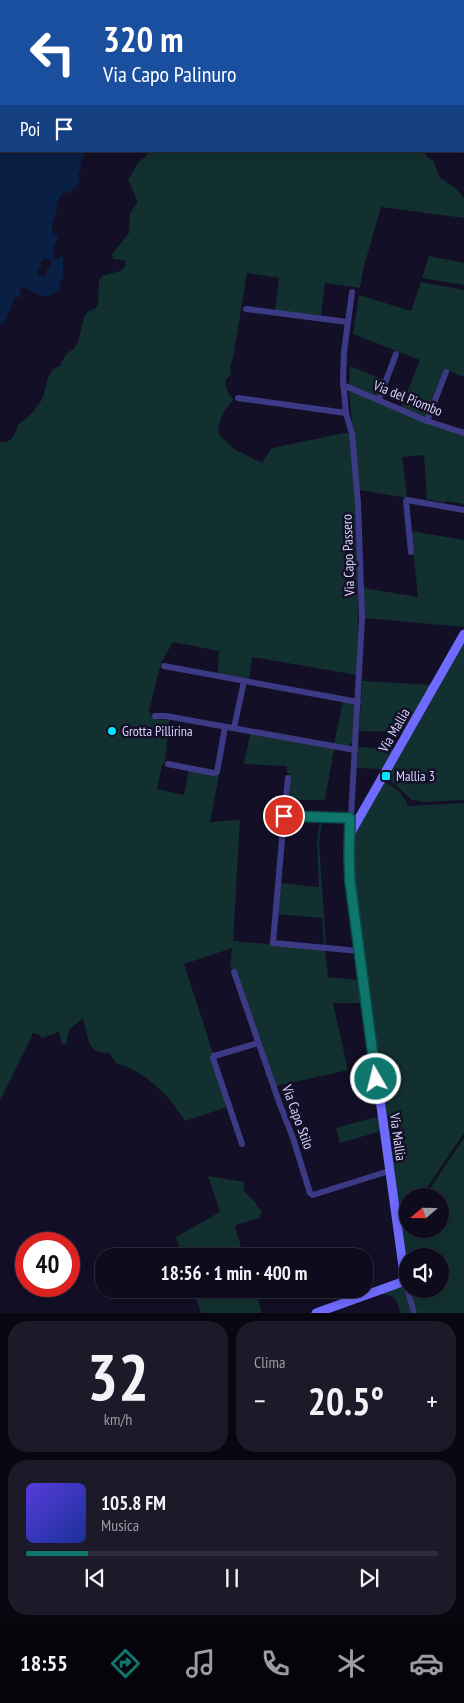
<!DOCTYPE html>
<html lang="it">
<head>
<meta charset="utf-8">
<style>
	:root { --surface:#0e0b1c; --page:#1c1929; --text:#f1f3f6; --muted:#9b9ba3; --line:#2e2b3b; --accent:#0f766e }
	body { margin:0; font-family:"PT Sans Narrow",sans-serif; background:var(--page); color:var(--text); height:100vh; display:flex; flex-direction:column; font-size:19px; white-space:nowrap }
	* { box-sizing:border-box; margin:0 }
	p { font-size:16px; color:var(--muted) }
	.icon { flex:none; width:28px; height:28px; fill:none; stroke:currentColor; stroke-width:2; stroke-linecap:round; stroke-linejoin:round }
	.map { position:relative; height:1313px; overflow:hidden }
	.side { display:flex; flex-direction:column; gap:8px; padding:8px; background:#08060f; flex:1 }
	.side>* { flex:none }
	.banner { position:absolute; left:0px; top:0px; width:465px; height:152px; box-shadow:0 2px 12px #0003,0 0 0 1px var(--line); background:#1a4fa0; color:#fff; overflow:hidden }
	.needle { width:32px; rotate:250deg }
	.buttons { position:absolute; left:399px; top:1188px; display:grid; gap:10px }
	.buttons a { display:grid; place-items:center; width:50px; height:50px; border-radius:50%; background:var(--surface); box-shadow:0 2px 12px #0003,0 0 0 1px var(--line); font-size:25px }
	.speed { position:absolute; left:15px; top:1232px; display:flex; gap:10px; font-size:25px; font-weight:700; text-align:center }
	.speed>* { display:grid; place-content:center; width:65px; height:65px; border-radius:50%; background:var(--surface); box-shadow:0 2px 12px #0003,0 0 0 1px var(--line); line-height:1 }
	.speed .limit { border:8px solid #d22; background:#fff; color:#111 }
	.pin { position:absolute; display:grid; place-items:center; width:42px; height:42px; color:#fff; margin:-21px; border:2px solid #fff; border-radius:50%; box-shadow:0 1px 5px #0007 }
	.me { position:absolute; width:55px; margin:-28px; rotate:352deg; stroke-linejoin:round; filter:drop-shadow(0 0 4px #0008) }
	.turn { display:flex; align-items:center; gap:18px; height:105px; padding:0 20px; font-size:22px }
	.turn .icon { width:65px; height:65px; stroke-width:2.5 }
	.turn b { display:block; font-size:35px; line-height:42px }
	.then { display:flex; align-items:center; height:48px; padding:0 20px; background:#0003; gap:10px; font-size:19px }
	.big { font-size:38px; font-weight:800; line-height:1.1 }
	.side .tile { flex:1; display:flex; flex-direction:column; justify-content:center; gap:8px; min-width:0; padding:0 18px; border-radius:20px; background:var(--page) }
	.side .dial { align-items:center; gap:0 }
	.dial b { font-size:65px; line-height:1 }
	.song { display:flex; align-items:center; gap:15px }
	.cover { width:60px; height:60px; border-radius:8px; background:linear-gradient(135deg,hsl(250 70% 55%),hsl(230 70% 35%)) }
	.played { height:5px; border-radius:2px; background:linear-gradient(90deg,var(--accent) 15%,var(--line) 15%) }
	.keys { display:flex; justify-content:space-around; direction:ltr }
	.heat { display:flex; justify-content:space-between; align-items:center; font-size:28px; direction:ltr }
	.side .tiles { flex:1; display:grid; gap:8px; grid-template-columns:1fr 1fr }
	.tile:last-child { grid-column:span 2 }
	.trip { position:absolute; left:95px; top:1248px; width:278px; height:50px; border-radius:20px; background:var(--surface); box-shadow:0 2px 12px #0003,0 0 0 1px var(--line); font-weight:800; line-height:50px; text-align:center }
	.tabs { display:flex; height:80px; justify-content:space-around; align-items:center; background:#06040b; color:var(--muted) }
	.tabs .icon { width:35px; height:35px }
	.tabs .on { color:var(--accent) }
	.tabs b { font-size:22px; color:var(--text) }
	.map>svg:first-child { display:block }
</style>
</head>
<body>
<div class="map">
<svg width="464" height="1313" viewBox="0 0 464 1313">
	<rect width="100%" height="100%" fill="#130f26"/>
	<g fill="#12302f">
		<path d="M194,0H408L193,1Z"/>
		<path d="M148,151H424L427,157L433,160L440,178L457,189L464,199V218L381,207L363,270L360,288L325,283L321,316L275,311L279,278L247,273L233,358L230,365L231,375L225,380L227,390L233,400C225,410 216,422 219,435L234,449L262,463L272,448L344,433H347L350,435C358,515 359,595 357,675L252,657L249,679L218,673L219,651L173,642L161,663L149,711C153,722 160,720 170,719L165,761L162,766L157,789L184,795L189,770L219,775L210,822L240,820L233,941L325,949L328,977L360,980L363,1003H333L348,1070L276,1086L236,971L230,968L232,948L184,964L213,1053L227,1107L185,1121C170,1096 145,1071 116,1063L109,1053C85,1053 89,1037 83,1018L69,1030L66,1045L62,1044L59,1032L42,1038L39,1035L32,1033V1036L0,1101V442C12,444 15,435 18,425C27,419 37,408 42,399C48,386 45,371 60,366L66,354L74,349L79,339L84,317L89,311L93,310L98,306L99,280L102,276L120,271L125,267L126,262L124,260L113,259L112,254L129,233L130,213L138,202L128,180L139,161L146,157Z"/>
		<path d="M429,256L464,263V285L422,278Z"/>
		<path d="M421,282L464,290V377L444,369L426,416L424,417L401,407L420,360L353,334L359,295L411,311Z"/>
		<path d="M350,366L384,380L378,397L349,386Z"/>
		<path d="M349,391L464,435V504L446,501L445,503L427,499L424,455L402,457L407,498L359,490Z"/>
		<path d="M411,531L464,540V627L365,618L363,588L418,597Z"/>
		<path d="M464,638V800L423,802L412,800L390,780L388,773Z"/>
		<path d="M362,681L433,685L406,732L359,731Z"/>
		<path d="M343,701L356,705L353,743H350V747L334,744Z"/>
		<path d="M250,734L334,749L325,800H289L291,779L290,774L287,773V766L244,764Z"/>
		<path d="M358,747L397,749L385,769L357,768Z"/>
		<path d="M384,782C394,785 405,796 408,806L464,803V1133L421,1196H408L407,1216L400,1219L352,871L354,834Z"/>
		<path d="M320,820H322L319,843L326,945H324L322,918L277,914L280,883L319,887L317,843Z"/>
		<path d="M379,1116L381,1131L340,1143L336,1128Z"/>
		<path d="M464,1138V1313H416L409,1289H440V1256H408L407,1282L400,1230L407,1221L408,1229H440V1196H425Z"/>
		<path d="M208,1176L244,1182C243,1192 245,1192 252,1199C255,1202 259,1208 262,1212L259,1218L236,1225L235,1227L244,1256H182L176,1237L220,1212Z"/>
		<path d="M401,1287L404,1289L411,1313H400C397,1297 396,1296 379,1294Z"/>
		<path d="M193,1289H255L262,1313H201Z"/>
	</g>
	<path fill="#0a1f44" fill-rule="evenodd" d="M0,0H161L1,1V151H86L80,163L82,167L78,176L80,183L67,194L64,192C60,197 55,204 57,210L52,225L53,233L59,236L53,249L54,259L63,256V276L61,280L59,290C39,305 39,290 20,287L21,297H15L9,313L6,315V320L1,323L0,326ZM45,258L50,260L52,264L44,276H40L38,274V270L41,267L42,261Z"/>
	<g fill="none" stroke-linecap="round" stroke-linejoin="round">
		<g stroke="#3d3a85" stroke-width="6">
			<path d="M246,309L348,322"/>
			<path d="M343,385L427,421L464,433"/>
			<path d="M238,398L346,413"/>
			<path d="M379,399L396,354"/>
			<path d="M427,421L446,372"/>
			<path d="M411,552L406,501L407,500L464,510"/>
			<path d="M164,666L358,702"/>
			<path d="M155,716H166L355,750"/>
			<path d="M234,728L244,681"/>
			<path d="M168,764L214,773L217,772L225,727"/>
			<path d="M284,816L288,778"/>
			<path d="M352,818L284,816L273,943L359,951"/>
			<path d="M350,834L362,618L358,503L352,434L346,413L343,379L344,352L352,292"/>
			<path d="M234,972L279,1102L293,1138L310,1193L313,1195L389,1171"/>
			<path d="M242,1144L213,1058L214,1056L258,1043"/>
			<path d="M405,1281L414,1313"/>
		</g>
		<path stroke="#6f6bff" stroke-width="9" d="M316,1313L405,1281L350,881L349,843L350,834L354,827L464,634"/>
	</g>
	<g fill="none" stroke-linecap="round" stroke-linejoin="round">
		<defs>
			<path id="route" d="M284,816L350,818L349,856L350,881L376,1079"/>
		</defs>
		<use href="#route" stroke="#0a4d48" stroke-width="12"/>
		<use href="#route" stroke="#0f766e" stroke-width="9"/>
	</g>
	<g fill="#00e5ff" stroke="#130f26" stroke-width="2">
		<circle cx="112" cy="731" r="5"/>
		<rect x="381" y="771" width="10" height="10" rx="2.5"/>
	</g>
	<g text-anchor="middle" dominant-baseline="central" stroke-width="5" stroke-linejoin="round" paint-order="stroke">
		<g font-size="14" fill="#d9d4ff" stroke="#130f26">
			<text transform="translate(408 398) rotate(22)">Via del Piombo</text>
			<text transform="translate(348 555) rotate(-92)">Via Capo Passero</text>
			<text transform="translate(394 730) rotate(-60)">Via Mallia</text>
			<text transform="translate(298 1117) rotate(70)">Via Capo Stilo</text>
			<text transform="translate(398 1137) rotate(82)">Via Mallia</text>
		</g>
		<g font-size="14" fill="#d9d4ff" stroke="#130f26" text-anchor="start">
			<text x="122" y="731">Grotta Pillirina</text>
			<text x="396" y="776">Mallia 3</text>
		</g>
	</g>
</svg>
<div class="buttons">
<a><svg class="needle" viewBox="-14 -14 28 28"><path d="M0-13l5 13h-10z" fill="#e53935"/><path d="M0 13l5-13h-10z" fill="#9b9ba3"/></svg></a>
<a><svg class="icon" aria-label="sound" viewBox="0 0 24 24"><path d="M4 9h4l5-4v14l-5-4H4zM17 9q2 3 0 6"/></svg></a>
</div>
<div class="speed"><div class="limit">40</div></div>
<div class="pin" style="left:284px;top:816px;background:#d93025"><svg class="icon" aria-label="arrive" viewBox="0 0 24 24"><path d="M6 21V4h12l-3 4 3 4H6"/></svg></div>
<svg class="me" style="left:376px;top:1079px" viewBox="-20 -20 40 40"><circle r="17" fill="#0f766e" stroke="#fff" stroke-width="3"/><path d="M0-11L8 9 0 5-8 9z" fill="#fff"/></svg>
<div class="trip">18:56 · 1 min · 400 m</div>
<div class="banner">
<div class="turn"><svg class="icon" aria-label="left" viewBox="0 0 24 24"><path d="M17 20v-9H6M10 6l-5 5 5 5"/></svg><div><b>320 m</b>Via Capo Palinuro</div></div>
<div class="then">Poi<svg class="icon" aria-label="arrive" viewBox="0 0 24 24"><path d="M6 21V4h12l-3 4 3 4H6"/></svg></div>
</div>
</div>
<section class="side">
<div class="tiles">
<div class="tile dial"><b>32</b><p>km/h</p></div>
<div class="tile"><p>Clima</p>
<div class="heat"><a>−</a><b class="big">20.5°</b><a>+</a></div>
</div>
<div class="tile">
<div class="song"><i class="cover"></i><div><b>105.8 FM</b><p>Musica</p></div></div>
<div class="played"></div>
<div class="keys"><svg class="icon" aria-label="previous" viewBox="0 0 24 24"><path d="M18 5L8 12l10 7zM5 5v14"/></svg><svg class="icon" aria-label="pause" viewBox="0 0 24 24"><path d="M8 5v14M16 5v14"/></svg><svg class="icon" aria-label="next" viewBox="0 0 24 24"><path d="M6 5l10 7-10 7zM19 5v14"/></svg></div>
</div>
</div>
</section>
<nav class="tabs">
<b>18:55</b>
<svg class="icon on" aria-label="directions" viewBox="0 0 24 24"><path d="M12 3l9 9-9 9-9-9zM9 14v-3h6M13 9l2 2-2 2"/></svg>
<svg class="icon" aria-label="music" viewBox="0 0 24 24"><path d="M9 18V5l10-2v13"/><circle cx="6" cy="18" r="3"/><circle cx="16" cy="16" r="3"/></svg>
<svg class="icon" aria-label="phone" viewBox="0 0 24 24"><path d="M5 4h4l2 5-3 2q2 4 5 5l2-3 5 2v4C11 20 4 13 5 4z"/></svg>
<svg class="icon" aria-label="climate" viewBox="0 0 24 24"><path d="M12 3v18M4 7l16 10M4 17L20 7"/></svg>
<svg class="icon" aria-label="car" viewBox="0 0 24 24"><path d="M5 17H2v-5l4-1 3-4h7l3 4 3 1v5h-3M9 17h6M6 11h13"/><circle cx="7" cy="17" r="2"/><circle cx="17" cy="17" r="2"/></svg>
</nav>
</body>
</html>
